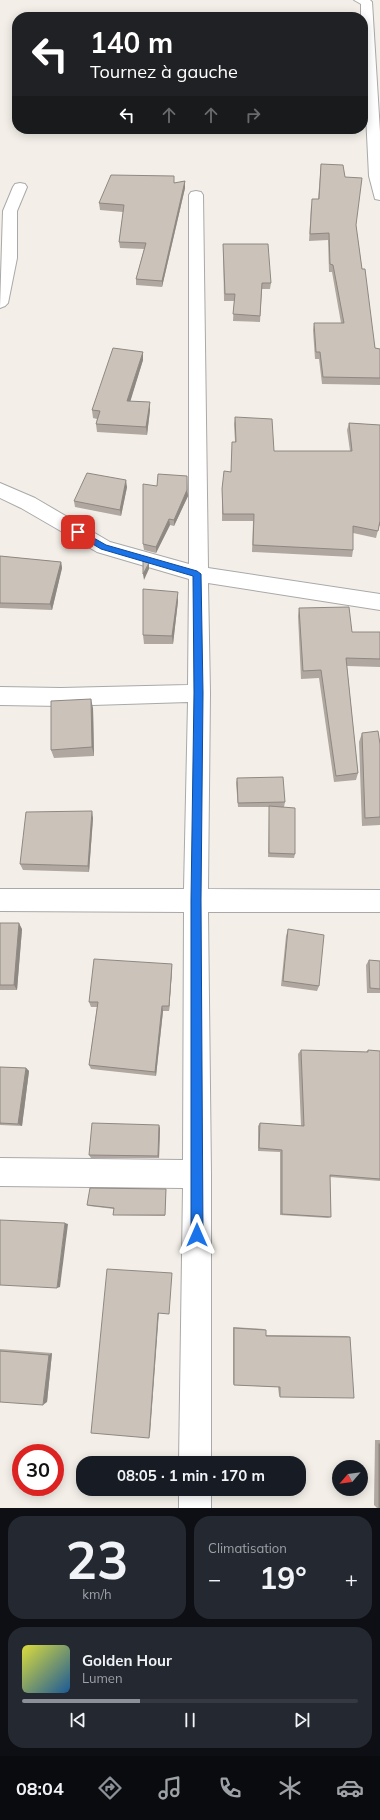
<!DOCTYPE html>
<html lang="fr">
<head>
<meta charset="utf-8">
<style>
	:root { --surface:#171b24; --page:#242831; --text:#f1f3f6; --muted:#9ea1a6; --line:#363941; --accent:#8c9099 }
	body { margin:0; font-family:Mulish,sans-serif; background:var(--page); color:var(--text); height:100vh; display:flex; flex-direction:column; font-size:15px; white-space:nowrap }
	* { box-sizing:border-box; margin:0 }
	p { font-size:13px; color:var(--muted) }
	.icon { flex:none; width:22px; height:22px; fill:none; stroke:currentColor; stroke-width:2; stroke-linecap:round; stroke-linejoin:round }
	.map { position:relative; height:1508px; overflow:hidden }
	.side { display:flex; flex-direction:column; gap:8px; padding:8px; background:#0d0f14; flex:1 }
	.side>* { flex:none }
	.hud { position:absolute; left:12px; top:12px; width:356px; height:122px; border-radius:16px; box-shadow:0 2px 10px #0003; background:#202124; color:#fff; overflow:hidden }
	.needle { width:26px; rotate:242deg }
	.tools { position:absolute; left:332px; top:1460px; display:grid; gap:8px }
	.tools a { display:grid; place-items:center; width:36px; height:36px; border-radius:50%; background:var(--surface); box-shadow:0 2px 10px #0003; font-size:20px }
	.speed { position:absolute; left:12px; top:1444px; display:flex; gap:8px; font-size:20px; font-weight:700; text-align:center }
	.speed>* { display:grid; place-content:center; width:52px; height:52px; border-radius:50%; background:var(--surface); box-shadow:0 2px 10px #0003; line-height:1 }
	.speed .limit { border:6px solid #d22; background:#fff; color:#111 }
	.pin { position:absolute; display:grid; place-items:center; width:34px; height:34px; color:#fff; margin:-17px; border-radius:8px; box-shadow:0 2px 6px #0006 }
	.me { position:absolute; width:44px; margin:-22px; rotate:0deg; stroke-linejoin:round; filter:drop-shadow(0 0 3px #0008) }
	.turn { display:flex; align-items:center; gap:14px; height:84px; padding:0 12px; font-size:18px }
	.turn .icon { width:52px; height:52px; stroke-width:2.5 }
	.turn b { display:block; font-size:28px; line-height:34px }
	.lanes { display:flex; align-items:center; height:38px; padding:0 12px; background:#0003; justify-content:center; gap:20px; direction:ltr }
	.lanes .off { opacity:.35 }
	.big { font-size:30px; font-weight:700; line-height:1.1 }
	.side .widget { flex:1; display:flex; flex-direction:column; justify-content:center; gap:6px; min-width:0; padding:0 14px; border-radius:16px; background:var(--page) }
	.side .dial { align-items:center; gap:0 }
	.dial b { font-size:52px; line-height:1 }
	.song { display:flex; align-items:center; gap:12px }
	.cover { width:48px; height:48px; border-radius:6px; background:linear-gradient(135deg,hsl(60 70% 55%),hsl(210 70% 35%)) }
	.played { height:4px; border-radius:2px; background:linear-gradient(90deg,var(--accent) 35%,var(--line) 35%) }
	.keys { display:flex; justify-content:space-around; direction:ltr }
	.heat { display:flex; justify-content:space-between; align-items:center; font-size:22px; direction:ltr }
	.side .tiles { flex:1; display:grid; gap:8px; grid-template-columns:1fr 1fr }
	.widget:last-child { grid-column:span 2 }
	.trip { position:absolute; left:76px; top:1456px; width:230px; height:40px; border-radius:16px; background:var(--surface); box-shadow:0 2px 10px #0003; font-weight:700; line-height:40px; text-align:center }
	.tabs { display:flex; height:64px; justify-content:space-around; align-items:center; background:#090b0e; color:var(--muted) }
	.tabs .icon { width:28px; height:28px }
	.tabs .selected { color:var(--accent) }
	.tabs b { font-size:18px; color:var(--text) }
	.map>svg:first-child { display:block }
</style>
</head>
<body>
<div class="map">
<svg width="380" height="1508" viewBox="0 0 380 1508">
	<rect width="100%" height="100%" fill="#f3efe8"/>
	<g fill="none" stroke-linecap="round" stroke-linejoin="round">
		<defs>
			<g id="minor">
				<path d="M354,0H370L372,2L380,132V200L375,199L369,176L363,53V17H361V4Z"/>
				<path d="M20,183L25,184L27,187L17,211V258L8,303L5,306L0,308L3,211L13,187L15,184Z"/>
				<path d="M196,191L201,192L203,195L208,568L380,594V610L208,583L210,693L208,889L380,890V912H208L211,1174V1463H179L183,1188L0,1186V1158L183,1160L184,912L0,911V889H184L188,702L61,706L0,705V687L61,688L188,685L189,579L97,552L21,508L0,498V483L35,498L110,542L189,564V195L191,192Z"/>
				<rect x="179" y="1489" width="32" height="19"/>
			</g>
		</defs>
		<use href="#minor" stroke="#a9a9a9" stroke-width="2"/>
		<use href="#minor" fill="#fff" fill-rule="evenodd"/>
	</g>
	<g fill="#afa7a0">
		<path d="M321,164L345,177L356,225L362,269L375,348L380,349V385L322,384L319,359H315L313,330L314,323H341L332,272H329L328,240L309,241L311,206L318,199Z"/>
		<path d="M185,181V188L162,287L136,285V279L144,249L120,248L119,242L123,212L100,210L99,203L174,183Z"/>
		<path d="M223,244L271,283L270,289H262L260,322L233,321L234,301H224Z"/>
		<path d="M143,352V360L130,401L150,410L147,435L97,432L96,424L97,419L93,418L92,410Z"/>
		<path d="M235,417L274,451H350L347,430L349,423L380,425V526H379L376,538L353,533V550L352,557L252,552L253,521H222V489L231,472L235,442L234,424Z"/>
		<path d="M187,476L188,496L174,526L170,525L156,553L144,550L143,544Z"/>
		<path d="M127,487L121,516L75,507L74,501Z"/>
		<path d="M0,556L61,562L62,568L52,610L0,608Z"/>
		<path d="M178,601L173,644H144L143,635Z"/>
		<path d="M299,608L352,632H380V667L347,666L358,773L356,780L334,782L319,678L301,679L298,616Z"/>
		<path d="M93,708L94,756L54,758L51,750Z"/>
		<path d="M362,733L380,744V825L362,826L359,742Z"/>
		<path d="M237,778L285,802L284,807H279L295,854L294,858L268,857L269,811V807H238L236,783Z"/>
		<path d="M93,818L89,872L23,870L20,864Z"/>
		<path d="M0,923L22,929L17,990H0Z"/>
		<path d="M288,929L319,986L317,991L281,986L286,936Z"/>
		<path d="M369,960L380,961V993H367L366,965Z"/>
		<path d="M172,964V970L169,1011H163L156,1076L91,1069L89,1065L97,1007H91L89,1002Z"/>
		<path d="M301,1050L366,1052L368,1050L380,1051V1181L330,1177L331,1217L328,1218L280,1215V1152L258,1151V1126L260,1123L301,1126L298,1054Z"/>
		<path d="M0,1067L26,1068L29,1071L22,1126L0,1125Z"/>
		<path d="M160,1128L159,1158H91L89,1155Z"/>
		<path d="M166,1189L165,1216L114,1215H113L114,1209L89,1206L87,1205Z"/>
		<path d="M233,1327L264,1329L266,1330V1335L347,1336L350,1337L280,1397L279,1395L278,1387L234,1385L233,1383Z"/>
		<path d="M0,1349L52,1353L47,1402H0Z"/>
		<path d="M375,1440H380V1508H377L374,1505Z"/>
	</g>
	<g fill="#8e8882">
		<path d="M185,181V188L162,287V281Z"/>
		<path d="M143,352V360L128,409L127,401Z"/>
		<path d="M150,402V410L147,435L146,427Z"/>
		<path d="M126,480L127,487L121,516L120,510Z"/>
		<path d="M187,490L188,496L174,526V520Z"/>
		<path d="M169,519L170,525L156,553V547Z"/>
		<path d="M61,562L62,568L52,610L50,604Z"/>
		<path d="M149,563V569L144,580L143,574Z"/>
		<path d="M178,592V601L173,644L172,636Z"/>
		<path d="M91,699L93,708L94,756L92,747Z"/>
		<path d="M92,811L93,818L89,872L88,866Z"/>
		<path d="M19,923L22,929L17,990L14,985Z"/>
		<path d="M172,964V970L169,1011V1006Z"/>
		<path d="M162,1006L163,1011L156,1076L155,1072Z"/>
		<path d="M26,1068L29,1071L22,1126L18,1124Z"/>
		<path d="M159,1125L160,1128L159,1158L158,1156Z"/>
		<path d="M65,1223L68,1224L60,1287L57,1288Z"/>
		<path d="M159,1312L150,1434L149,1438L158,1313Z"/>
		<path d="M52,1353L47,1402L43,1405L49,1355Z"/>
	</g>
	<g fill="#cbc2ba" stroke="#8e8882">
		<path d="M321,164L343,165L345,177L362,178L356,225L362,269H365L375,348L380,349V378L323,377L320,352H316L314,323H344L333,265L330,264L329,233L310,234L312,199H319Z"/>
		<path d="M111,175L174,176V183L185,181L162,281L136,279L146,243L119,242L124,205L99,203Z"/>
		<path d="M223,244H268L271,283H262L260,316L233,314L235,294H225Z"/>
		<path d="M113,348L143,352L127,401L150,402L146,427L96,424L100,411L92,410Z"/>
		<path d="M235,417L272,419L274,451H352L349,423L380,425V521L378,531L353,526V550L253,545L254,514H223L222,489L224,471L231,472L232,442H236Z"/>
		<path d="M87,473L126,480L120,510L74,501Z"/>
		<path d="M158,474L187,476V490L174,520L169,519L156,547L143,544V484L157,486Z"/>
		<path d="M0,556L61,562L50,604L0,603Z"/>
		<path d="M143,561L149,563L143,574Z"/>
		<path d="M143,589L178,592L172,636L143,635Z"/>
		<path d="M349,607L352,632H380V659L346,658L358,773L336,776L321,670L303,671L299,608Z"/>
		<path d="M91,699L92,747L51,750V701Z"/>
		<path d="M378,731L380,744V817L365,818L362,733Z"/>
		<path d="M283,777L285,802L238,803L237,778Z"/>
		<path d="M269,806L295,808V854L269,853Z"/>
		<path d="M92,811L88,866L20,864L26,812Z"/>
		<path d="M0,923H19L14,985H0Z"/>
		<path d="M288,929L324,935L319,986L283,981Z"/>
		<path d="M94,959L172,964L169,1006H162L155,1072L89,1065L98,1002H89Z"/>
		<path d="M369,960L380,961V989L370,988Z"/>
		<path d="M301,1050L368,1052V1050L380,1051V1179L330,1175L331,1217L282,1214V1150L259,1148L260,1123L304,1126Z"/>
		<path d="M0,1067L26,1068L18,1124L0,1123Z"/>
		<path d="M92,1123L159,1125L158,1156L89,1155Z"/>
		<path d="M90,1188L166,1189L165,1215H113L114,1208L87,1205Z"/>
		<path d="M0,1220L65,1223L57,1288L0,1285Z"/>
		<path d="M107,1269L172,1273L169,1314L158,1313L149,1438L91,1433Z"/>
		<path d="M234,1328L266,1330V1336L350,1337L354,1398L280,1397V1387L234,1385Z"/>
		<path d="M0,1351L49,1355L43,1405L0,1402Z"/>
		<rect x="379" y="1444" width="1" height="64"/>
	</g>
	<path fill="#1a73e8" stroke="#114b97" d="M78,529L106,545L197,571L201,574L203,693L201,900L203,1235L201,1239L197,1241L193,1239L191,1235V900L194,693L193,576L101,549L76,534L75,532Z"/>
</svg>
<div class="tools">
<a><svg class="needle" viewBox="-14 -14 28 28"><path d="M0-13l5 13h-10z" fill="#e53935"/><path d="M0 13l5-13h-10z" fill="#9ea1a6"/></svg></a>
</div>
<div class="speed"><div class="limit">30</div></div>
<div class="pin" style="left:78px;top:532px;background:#d93025"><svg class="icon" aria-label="arrive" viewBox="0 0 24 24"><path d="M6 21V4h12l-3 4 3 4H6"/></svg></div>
<svg class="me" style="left:197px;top:1235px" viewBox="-20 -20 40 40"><path d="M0-17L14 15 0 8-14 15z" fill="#1a73e8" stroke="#fff" stroke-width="4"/></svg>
<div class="trip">08:05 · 1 min · 170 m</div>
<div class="hud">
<div class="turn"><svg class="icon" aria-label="left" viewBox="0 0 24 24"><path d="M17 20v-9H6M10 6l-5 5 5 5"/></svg><div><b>140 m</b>Tournez à gauche</div></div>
<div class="lanes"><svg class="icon" aria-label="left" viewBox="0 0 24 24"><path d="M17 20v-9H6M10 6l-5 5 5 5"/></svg><svg class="icon off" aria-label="ahead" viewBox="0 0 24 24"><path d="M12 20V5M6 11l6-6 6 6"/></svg><svg class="icon off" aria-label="ahead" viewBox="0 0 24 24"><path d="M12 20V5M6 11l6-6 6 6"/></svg><svg class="icon off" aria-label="right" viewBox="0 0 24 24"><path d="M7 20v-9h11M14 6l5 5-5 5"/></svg></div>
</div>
</div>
<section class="side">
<div class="tiles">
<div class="widget dial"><b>23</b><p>km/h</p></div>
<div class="widget"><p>Climatisation</p>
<div class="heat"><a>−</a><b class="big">19°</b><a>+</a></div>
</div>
<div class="widget">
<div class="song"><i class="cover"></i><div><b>Golden Hour</b><p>Lumen</p></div></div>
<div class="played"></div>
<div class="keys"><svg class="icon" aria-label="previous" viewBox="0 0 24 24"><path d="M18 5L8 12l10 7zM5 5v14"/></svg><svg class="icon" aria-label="pause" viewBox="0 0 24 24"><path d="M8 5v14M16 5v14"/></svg><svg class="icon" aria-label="next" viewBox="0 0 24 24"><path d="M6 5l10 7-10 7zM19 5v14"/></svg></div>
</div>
</div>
</section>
<nav class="tabs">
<b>08:04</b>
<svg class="icon selected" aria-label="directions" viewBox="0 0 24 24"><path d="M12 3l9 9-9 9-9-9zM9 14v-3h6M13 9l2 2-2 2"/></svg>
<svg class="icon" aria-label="music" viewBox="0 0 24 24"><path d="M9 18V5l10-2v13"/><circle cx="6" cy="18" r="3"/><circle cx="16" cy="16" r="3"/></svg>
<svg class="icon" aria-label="phone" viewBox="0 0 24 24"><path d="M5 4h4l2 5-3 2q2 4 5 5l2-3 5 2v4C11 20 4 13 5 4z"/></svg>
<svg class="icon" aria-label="climate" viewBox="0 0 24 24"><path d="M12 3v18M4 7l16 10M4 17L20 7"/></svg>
<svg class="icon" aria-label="car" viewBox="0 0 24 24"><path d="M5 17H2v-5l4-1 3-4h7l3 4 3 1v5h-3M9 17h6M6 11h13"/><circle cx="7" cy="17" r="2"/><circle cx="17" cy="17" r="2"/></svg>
</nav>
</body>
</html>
